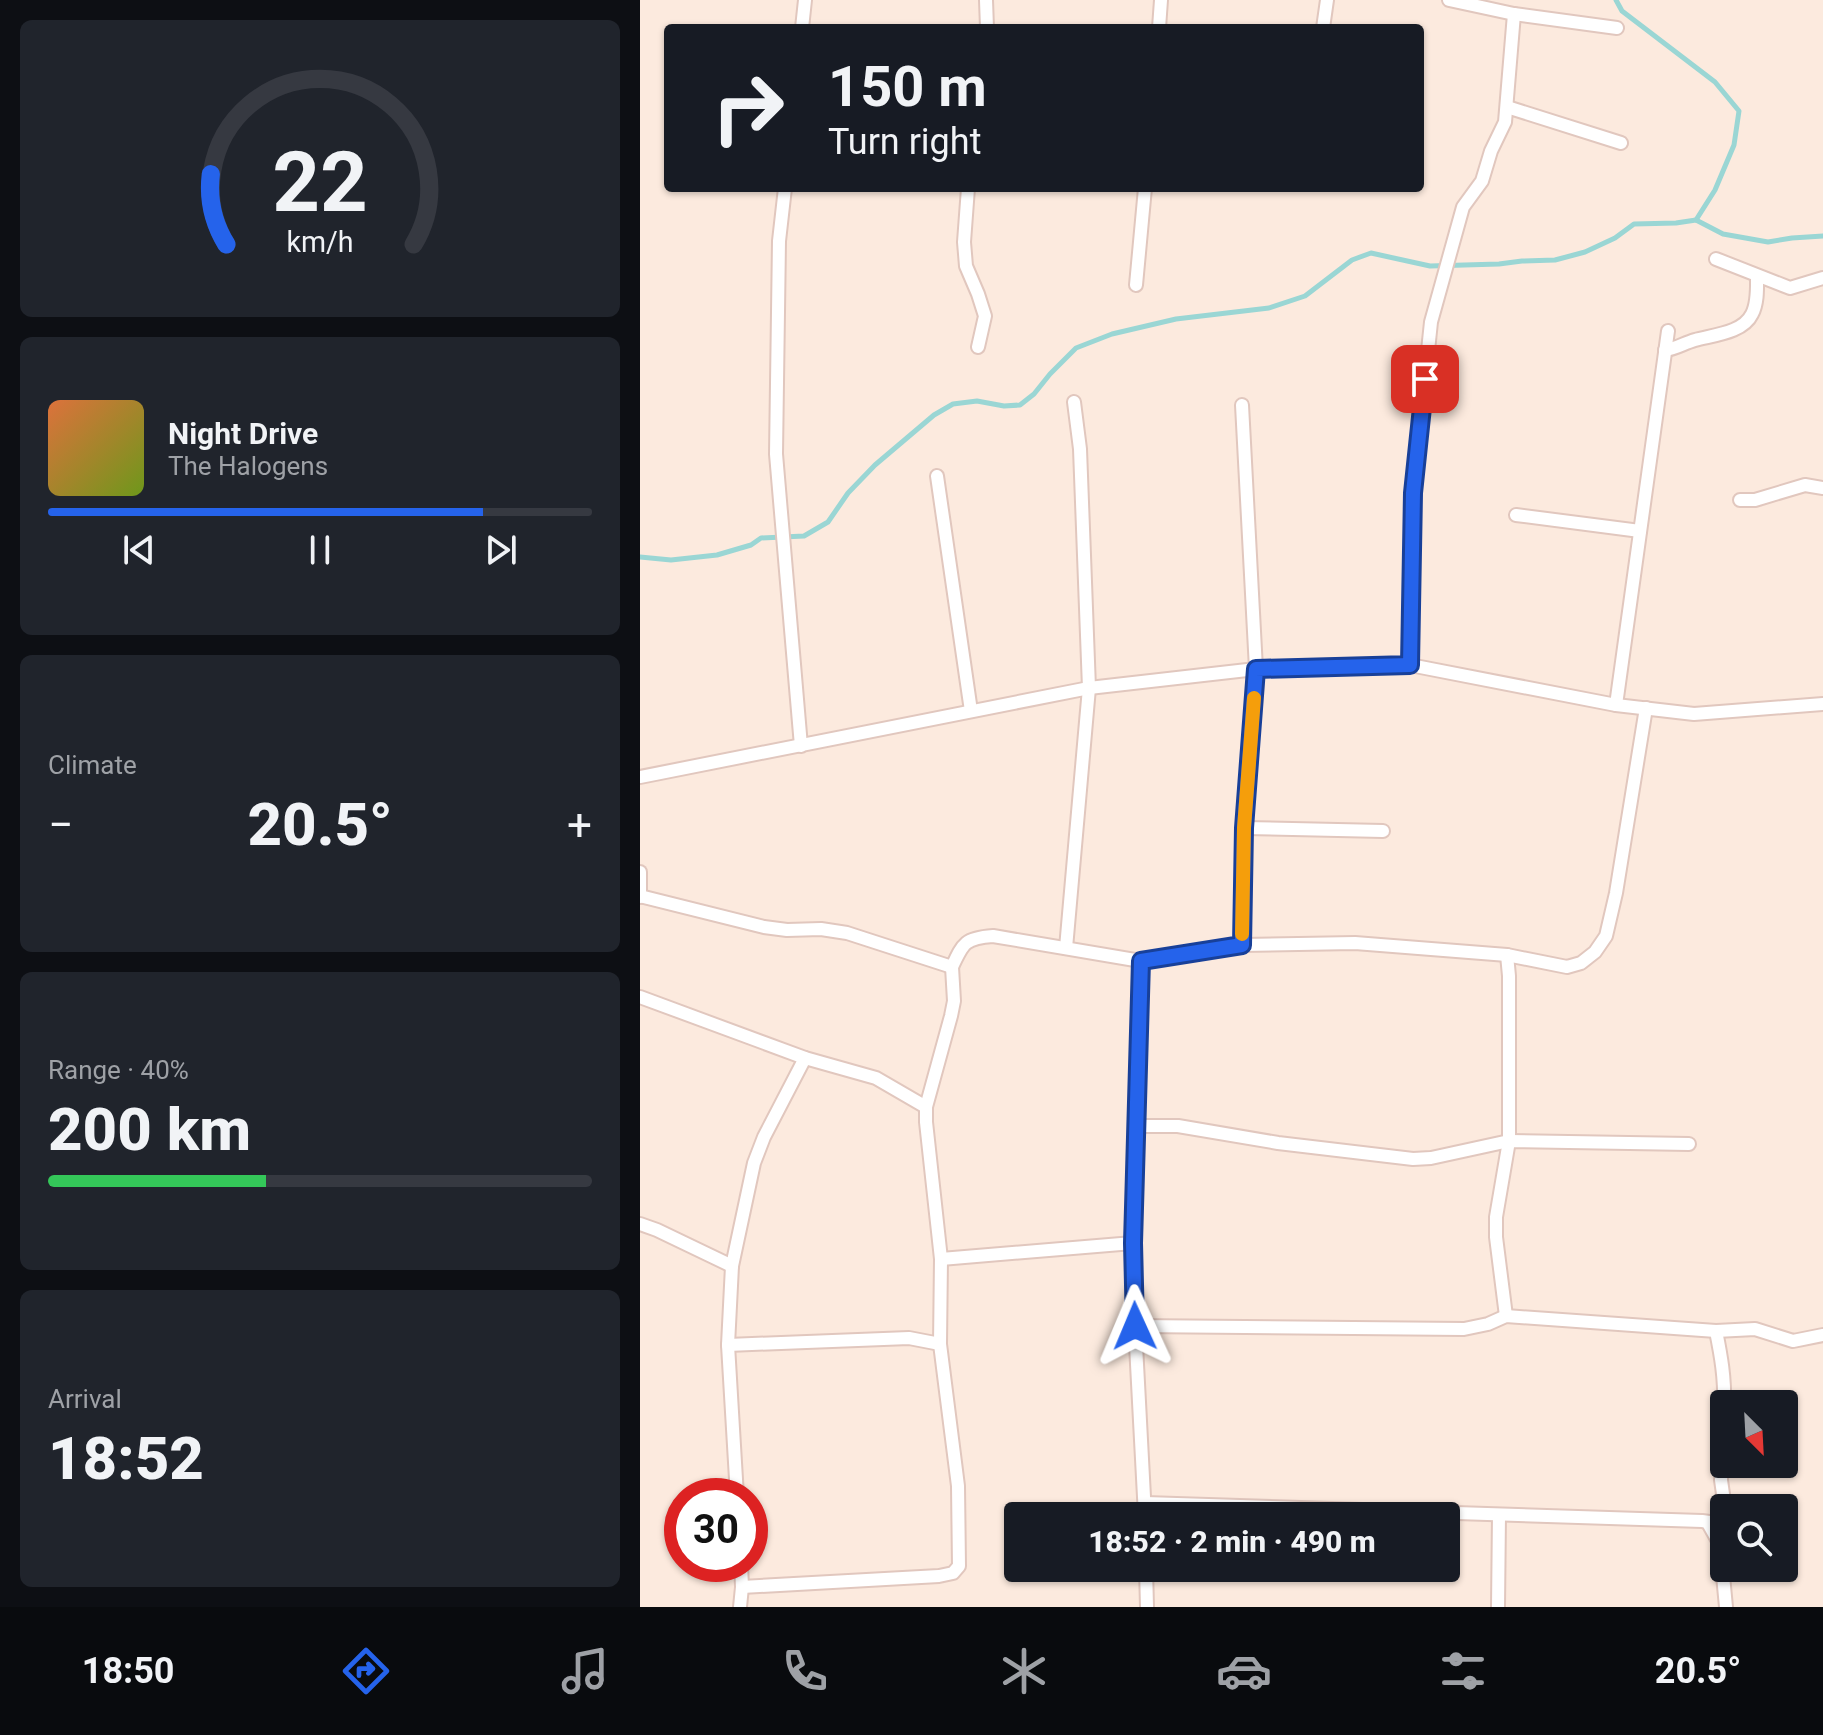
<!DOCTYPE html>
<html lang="en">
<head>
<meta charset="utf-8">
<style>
	:root { --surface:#171b24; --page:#20242c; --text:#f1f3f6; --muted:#9ea1a6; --line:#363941; --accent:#2563eb }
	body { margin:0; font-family:Roboto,sans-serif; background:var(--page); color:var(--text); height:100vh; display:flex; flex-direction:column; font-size:30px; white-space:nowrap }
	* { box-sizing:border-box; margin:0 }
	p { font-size:26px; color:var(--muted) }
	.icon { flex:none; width:44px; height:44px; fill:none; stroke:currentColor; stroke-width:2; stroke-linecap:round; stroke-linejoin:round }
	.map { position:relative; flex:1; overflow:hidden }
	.side { display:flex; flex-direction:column; gap:20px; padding:20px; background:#0d0f14; width:640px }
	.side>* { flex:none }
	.guide { position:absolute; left:24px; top:24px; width:760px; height:168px; border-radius:8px; box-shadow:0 2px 6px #0004; background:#171b24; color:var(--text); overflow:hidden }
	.needle { width:52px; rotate:156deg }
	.controls { position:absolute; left:1070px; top:1390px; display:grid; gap:16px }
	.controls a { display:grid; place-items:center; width:88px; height:88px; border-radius:8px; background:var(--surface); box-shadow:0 2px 6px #0004; font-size:40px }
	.speed { position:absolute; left:24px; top:1478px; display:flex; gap:16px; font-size:40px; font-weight:700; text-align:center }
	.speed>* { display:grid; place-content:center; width:104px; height:104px; border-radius:50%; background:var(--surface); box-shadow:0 2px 6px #0004; line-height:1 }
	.speed .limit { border:12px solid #d22; background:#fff; color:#111 }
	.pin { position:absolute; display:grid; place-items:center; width:68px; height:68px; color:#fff; margin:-34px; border-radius:16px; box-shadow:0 4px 12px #0006 }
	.me { position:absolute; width:88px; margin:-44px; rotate:359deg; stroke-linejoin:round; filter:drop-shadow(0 0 6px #0008) }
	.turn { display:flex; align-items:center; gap:28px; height:168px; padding:0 32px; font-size:36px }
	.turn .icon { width:104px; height:104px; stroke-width:2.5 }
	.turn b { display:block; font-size:56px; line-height:68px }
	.big { font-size:60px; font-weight:800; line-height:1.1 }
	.side .tile { flex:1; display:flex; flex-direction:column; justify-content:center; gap:12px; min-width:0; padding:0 28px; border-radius:12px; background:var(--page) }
	.side .dial { align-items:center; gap:0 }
	.dial svg { height:208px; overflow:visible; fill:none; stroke:var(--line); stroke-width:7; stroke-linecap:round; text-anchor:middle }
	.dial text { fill:var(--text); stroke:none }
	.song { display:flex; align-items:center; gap:24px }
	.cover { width:96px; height:96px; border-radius:12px; background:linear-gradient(135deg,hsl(20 70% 55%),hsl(80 70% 35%)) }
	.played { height:8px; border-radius:4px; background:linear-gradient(90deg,var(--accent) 80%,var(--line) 80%) }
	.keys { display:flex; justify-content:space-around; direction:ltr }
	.heat { display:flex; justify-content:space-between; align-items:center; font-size:44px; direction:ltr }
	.charge { height:12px; border-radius:6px; background:linear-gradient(90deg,#34c759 40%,var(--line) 0) }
	.trip { position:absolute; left:364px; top:1502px; width:456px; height:80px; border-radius:8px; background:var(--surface); box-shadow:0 2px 6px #0004; font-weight:800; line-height:80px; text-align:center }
	.tabs { display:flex; height:128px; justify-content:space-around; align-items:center; background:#090b0e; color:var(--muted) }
	.tabs .icon { width:56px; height:56px }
	.tabs .active { color:var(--accent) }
	.tabs b { font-size:36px; color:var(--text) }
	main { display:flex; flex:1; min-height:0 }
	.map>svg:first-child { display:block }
</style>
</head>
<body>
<main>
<section class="side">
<div class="tile dial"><svg viewBox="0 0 100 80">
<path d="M14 69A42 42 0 1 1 86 69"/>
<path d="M14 69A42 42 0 0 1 8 42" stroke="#2563eb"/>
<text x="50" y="56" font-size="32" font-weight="700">22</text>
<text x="50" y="72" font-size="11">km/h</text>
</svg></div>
<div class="tile">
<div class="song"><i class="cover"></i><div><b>Night Drive</b><p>The Halogens</p></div></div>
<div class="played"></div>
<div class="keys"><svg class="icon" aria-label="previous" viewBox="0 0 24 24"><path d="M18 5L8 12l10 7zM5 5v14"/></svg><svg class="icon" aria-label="pause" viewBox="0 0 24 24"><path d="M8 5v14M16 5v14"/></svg><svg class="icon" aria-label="next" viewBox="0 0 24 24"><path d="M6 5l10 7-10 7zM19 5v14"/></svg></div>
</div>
<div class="tile"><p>Climate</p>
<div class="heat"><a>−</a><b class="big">20.5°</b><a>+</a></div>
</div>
<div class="tile"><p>Range · 40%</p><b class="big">200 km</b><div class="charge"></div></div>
<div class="tile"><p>Arrival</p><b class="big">18:52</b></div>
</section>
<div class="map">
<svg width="1183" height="1607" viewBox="0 0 1183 1607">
	<rect width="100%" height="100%" fill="#fceade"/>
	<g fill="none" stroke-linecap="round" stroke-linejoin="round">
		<g stroke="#9ad6d4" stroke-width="5">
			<path d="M976,0L982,11L1075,82L1099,111L1094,145L1075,190L1056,220"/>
			<path d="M0,557L31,560L77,555L111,545L121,538L164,536L188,522L208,493L235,465L294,415L313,404L337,401L364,406L380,405L394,394L410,374L436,348L472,334L536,319L629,308L665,296L712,260L731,253L790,266L859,264L882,261L915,260L945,252L975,238L994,224L1036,223L1056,220L1083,234L1128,242L1152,238L1183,236"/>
		</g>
		<defs>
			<g id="minor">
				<path d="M346,0L347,28"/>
				<path d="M809,0L874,14L977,28"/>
				<path d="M162,28L165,0"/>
				<path d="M519,28L521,0"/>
				<path d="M683,28L687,0"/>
				<path d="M867,107L981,143"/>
				<path d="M145,188L139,241L136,454L161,746"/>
				<path d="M328,188L324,242L326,266L338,294L345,316L338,347"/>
				<path d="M1076,259L1150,288L1183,278"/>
				<path d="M496,285L505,188"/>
				<path d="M1025,350C1036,349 1044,343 1055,340C1073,335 1103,333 1112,314C1118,303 1117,287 1117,276"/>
				<path d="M297,476L331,711"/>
				<path d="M1100,500H1115L1165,485L1183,488"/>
				<path d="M876,515L1000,531"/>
				<path d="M770,665L773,493L791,322L823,207L842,181L851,151L865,122L874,14"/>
				<path d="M976,705L1028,331"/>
				<path d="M0,777L449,688L616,669L770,665L976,705L1054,714L1183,704"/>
				<path d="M604,828L743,831"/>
				<path d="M0,872V897"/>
				<path d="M0,896L124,927L147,930L181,929L207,933L312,967C323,943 325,938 353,936L501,961L602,945L715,943L867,955L927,967L941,963L955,952L966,936L976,893L1006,708"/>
				<path d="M602,945L604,828L616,669L602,405"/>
				<path d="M426,948L449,688L440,449L434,402"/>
				<path d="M501,961L493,1243L495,1326L505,1516"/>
				<path d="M0,997L165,1058L236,1078L286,1107"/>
				<path d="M498,1126H538L638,1143L773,1159L791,1158L869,1141L1049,1144"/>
				<path d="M0,1224L17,1230L92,1266"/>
				<path d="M301,1259L493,1243"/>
				<path d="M866,1316L856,1237V1217L869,1141V976L867,955"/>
				<path d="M495,1326L824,1329L848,1324L866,1316L1076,1331L1115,1329L1153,1341L1183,1335"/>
				<path d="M1076,1331C1081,1356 1085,1378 1084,1404"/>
				<path d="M88,1345L269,1338L300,1344"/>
				<path d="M1084,1412L1081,1480L1084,1501L1091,1504L1107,1506L1108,1508"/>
				<path d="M97,1496L88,1345L92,1266L114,1163L124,1137L165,1058"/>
				<path d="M505,1503L1062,1521L1084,1524"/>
				<path d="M1068,1523L1082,1548V1565L1086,1607"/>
				<path d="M506,1568L507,1607"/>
				<path d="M102,1587L299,1576L313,1573L319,1566L318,1486L300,1344L301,1259L286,1122V1107L311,1016L314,1001L312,967"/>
				<path d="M100,1607L102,1587L101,1564"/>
				<path d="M858,1607L859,1515"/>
			</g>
		</defs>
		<use href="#minor" stroke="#e1c7be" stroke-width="16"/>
		<use href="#minor" stroke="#fff" stroke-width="12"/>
	</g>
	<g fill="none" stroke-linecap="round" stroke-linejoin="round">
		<defs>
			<path id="route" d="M495,1326L493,1243L501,961L602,945L604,828L616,669L770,665L773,493L785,379"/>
		</defs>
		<use href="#route" stroke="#184099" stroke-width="20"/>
		<use href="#route" stroke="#2563eb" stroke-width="14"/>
		<path stroke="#f59e0b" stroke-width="14" d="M602,934L604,828L614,698"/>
	</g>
</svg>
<div class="controls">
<a><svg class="needle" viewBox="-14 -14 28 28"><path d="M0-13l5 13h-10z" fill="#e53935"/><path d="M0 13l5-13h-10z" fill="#9ea1a6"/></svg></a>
<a><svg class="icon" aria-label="search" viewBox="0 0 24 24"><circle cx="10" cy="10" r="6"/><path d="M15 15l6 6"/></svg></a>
</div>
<div class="speed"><div class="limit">30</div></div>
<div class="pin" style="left:785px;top:379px;background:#d93025"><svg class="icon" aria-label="arrive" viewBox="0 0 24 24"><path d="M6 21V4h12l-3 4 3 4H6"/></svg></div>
<svg class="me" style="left:495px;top:1326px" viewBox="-20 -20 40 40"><path d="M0-17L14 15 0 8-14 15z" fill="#2563eb" stroke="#fff" stroke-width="4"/></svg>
<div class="trip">18:52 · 2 min · 490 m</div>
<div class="guide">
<div class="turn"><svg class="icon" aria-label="right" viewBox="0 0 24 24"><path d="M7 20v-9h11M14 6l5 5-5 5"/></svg><div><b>150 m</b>Turn right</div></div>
</div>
</div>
</main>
<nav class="tabs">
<b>18:50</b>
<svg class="icon active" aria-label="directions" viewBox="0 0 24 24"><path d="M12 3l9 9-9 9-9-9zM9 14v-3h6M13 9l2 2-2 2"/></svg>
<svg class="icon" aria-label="music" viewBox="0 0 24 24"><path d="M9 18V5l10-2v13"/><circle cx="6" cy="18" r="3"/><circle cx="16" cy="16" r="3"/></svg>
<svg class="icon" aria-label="phone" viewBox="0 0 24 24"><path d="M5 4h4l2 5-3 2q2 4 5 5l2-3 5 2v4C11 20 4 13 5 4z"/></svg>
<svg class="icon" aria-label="climate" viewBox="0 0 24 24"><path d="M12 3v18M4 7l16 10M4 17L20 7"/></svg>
<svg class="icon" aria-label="car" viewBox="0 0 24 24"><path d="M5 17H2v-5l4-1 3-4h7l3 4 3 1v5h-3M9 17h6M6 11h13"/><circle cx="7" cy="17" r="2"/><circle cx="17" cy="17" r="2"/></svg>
<svg class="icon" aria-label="filters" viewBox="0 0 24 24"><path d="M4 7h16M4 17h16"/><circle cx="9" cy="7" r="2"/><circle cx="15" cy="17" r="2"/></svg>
<b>20.5°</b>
</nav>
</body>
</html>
